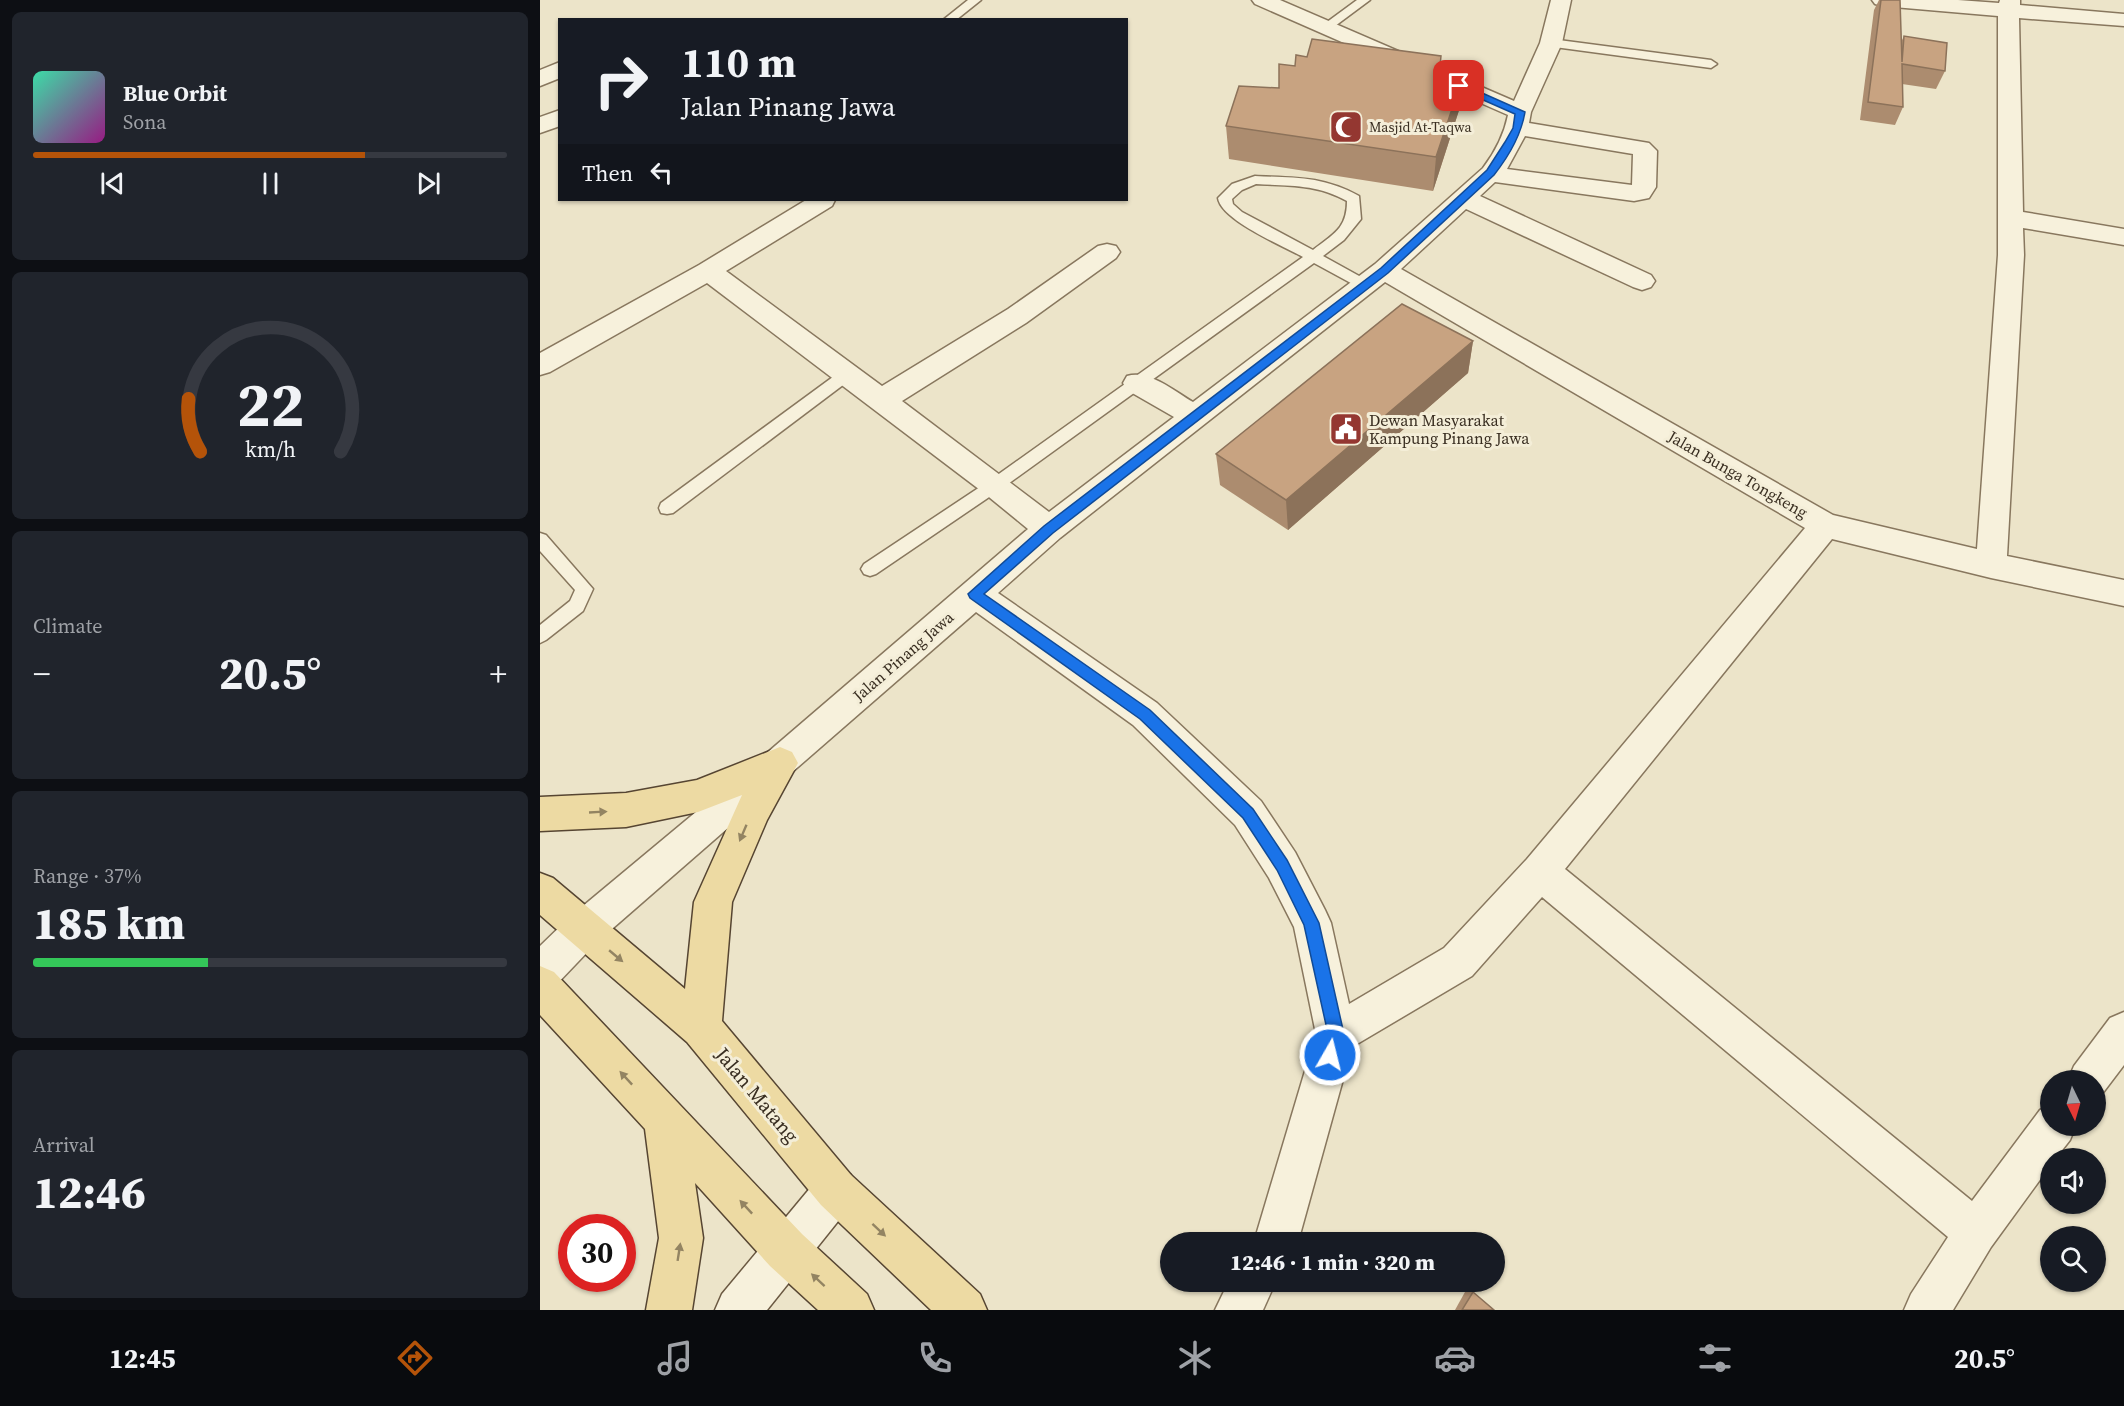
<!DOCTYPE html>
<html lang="en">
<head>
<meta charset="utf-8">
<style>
	:root { --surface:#171b24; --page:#20242c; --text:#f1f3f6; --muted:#9ea1a6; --line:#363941; --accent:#b45309 }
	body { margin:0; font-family:"Source Serif 4",serif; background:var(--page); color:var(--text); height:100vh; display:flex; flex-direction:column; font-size:22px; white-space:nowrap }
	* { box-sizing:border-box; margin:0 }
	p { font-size:20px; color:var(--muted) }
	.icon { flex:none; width:33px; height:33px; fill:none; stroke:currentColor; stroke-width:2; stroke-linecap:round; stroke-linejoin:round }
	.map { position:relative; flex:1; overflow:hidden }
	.sheet { display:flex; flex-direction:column; gap:12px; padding:12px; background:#0d0f14; width:540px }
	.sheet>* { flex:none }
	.hud { position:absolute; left:18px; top:18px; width:570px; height:183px; border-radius:0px; box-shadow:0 2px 4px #0004; background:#171b24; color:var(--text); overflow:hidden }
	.needle { width:39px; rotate:175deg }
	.fabs { position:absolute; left:1500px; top:1070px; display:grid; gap:12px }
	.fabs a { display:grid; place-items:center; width:66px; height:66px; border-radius:50%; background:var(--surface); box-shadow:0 2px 4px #0004; font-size:30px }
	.speed { position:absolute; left:18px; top:1214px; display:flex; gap:12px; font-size:30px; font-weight:700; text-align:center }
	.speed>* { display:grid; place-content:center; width:78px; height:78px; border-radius:50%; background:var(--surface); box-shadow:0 2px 4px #0004; line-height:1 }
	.speed .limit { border:9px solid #d22; background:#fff; color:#111 }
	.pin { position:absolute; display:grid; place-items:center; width:51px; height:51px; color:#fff; margin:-26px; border-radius:12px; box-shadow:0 3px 9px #0006 }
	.me { position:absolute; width:66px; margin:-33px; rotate:8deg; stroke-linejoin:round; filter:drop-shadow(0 0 4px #0008) }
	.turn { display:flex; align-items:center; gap:21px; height:126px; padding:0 24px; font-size:27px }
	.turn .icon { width:78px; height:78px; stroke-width:2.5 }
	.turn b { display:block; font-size:42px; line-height:51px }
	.then { display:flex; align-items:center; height:57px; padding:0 24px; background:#0003; gap:12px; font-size:22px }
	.big { font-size:45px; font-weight:800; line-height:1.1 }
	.sheet .widget { flex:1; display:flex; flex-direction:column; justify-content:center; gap:9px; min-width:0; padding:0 21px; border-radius:9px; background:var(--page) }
	.sheet .dial { align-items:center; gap:0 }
	.dial svg { height:156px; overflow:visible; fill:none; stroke:var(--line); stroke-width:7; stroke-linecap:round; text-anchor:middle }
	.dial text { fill:var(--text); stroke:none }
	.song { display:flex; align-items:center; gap:18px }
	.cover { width:72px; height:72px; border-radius:9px; background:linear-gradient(135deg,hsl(160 70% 55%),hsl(310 70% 35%)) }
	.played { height:6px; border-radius:3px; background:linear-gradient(90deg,var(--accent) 70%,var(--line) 70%) }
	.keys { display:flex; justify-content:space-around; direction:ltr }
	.heat { display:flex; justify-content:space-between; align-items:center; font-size:33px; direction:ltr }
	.charge { height:9px; border-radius:4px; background:linear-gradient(90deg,#34c759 37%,var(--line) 0) }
	.trip { position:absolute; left:620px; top:1232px; width:345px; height:60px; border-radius:30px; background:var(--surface); box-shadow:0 2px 4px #0004; font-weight:800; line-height:60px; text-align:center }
	.dock { display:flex; height:96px; justify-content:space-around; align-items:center; background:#090b0e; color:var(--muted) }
	.dock .icon { width:42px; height:42px }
	.dock .active { color:var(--accent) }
	.dock b { font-size:27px; color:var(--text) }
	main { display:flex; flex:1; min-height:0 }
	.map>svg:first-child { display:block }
</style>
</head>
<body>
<main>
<section class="sheet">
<div class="widget">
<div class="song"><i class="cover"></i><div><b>Blue Orbit</b><p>Sona</p></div></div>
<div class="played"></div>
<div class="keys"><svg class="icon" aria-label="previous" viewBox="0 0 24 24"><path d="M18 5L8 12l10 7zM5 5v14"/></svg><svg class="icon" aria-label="pause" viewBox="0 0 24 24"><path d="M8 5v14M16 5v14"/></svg><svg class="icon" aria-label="next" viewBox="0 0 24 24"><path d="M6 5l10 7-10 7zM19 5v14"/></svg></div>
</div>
<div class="widget dial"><svg viewBox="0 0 100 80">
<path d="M14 69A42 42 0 1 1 86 69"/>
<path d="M14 69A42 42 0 0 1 8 42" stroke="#b45309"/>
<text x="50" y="56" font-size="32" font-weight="700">22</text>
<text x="50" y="72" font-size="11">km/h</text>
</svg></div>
<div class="widget"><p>Climate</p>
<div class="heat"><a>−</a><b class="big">20.5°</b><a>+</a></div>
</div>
<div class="widget"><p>Range · 37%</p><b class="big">185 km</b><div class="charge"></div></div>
<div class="widget"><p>Arrival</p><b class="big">12:46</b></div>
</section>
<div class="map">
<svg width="1584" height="1310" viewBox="0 0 1584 1310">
	<rect width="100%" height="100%" fill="#ece4c9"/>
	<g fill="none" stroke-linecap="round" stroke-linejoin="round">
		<defs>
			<g id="service">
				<path d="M428,0H441L416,20H403Z"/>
				<path d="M817,0H830L791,29H783V25Z"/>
				<path d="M1011,39L1171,60L1177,64L1171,68L1007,46V40Z"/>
				<path d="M715,176C756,178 782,176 819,196L821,219L804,240L783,256L830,282L832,285L830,288H820L774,263L461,489L336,574L330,576L324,574L321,569L324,564L449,481L763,257C743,246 681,220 678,198L692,184ZM716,184C750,186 777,184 807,201C807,229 793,234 773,250L702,212L693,204L692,199L702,190Z"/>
				<path d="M306,370L311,371L314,375L311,379L133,513L127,514L121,513L119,508L121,503L301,371Z"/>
				<path d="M0,533L6,535L53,589L43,611L6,640L0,643V625L30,601L35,590L0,551Z"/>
			</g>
			<g id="minor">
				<path d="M712,0H740L974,101L1000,43L1011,0H1031L1022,43L991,112L989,123L1109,143L1117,151L1116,187L1109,198L1094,201L955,182L940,196L1111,275L1115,281L1111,287L1102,290L1093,287L926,209L861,269L1293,515L1437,549L1458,255V16L1342,6L1335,4L1332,0H1418L1459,3L1460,0H1480V5L1584,14V26L1479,18L1483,212L1584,229V245L1483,228L1484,255L1467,556L1584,580V606L1451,578L1292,539L1025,869L1432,1201L1500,1110L1510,1106V1125H1536L1530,1140L1516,1158H1510V1166L1451,1247L1413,1310H1364L1371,1294L1408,1237L1002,897L932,976L812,1047L758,1242H714L776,1034L754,927L729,878L695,825L593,725L436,612L57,942L14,987L0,992V946L31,916L228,752L488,529L444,493L167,283L10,372L0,375V353L159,265L266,200H295L292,206L186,271L342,386L468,309L558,246L567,244L576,246L580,252L576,258L486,323L362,401L509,512L634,417L587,390L583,383L587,376C609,369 634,391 653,402L835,264L943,168C955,152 964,135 968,115L715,4ZM985,136L1093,154L1092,185L967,169ZM845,282L1265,528L987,859L904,948L809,1004L791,923L785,910L755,852L721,801L617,703L458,593L520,538Z"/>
				<path d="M20,62V78L0,86V70Z"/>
				<path d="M20,110V126L0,133V117Z"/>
				<path d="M1584,1012V1065L1562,1094L1556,1097V1080H1528L1534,1066L1570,1018Z"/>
				<path d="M689,1281H736L723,1310H675Z"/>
			</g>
			<path id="secondary" d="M296,1169L311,1175L317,1190L311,1205L227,1310H175L182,1294L281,1175Z"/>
			<g id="primary">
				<path d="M240,747L252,752L258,763L227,820L192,902L182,1021L311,1175L440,1294L447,1310H391L281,1205L147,1042L0,915V873L13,878L145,989L154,902L202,795L158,812L86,827L0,831V797L86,793L157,780Z"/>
				<path d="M0,966L14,972L262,1234L327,1294L334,1310H278L230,1266L155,1183L163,1238L152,1310H106L119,1238L105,1129L0,1015Z"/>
			</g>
		</defs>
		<use href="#service" stroke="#88775e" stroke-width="3"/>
		<use href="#minor" stroke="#88775e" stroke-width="3"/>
		<use href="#secondary" stroke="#6a5841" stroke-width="3"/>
		<use href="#primary" stroke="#564532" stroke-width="3"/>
		<use href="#service" fill="#f7f1dc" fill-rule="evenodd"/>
		<use href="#minor" fill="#f7f1dc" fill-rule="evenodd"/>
		<use href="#secondary" fill="#f7f1dc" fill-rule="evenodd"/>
		<use href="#primary" fill="#eddaa3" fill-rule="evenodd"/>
	</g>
	<g fill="#ac8c6f">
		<path d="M1339,0H1360L1361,42L1364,36L1405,71L1396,89L1362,84L1363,107L1355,125L1320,120L1334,10Z"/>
		<path d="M767,57L900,66L921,104L893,191L689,159L686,126L739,88L755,66Z"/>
		<path d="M933,341L928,373L748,530L680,485L676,454Z"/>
		<path d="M925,1292H933L954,1310H915Z"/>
	</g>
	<g fill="#8c725a">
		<path d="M925,70L921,104L893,191L896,157Z"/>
		<path d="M933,341L928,373L748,530L746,500Z"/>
	</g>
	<g fill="#c8a381" stroke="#8c725a" stroke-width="1.5">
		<path d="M1341,0H1360L1362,62L1364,36L1407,43L1405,71L1362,64L1363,107L1328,102Z"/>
		<path d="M772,39L901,56L900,66L925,70L896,157L686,126L699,86L739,88V64L755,66L756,55L767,57Z"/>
		<path d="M862,304L933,341L746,500L676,454Z"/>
		<path d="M933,1292L954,1310H922Z"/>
	</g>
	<defs><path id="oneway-solid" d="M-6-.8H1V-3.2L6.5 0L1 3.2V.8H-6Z" transform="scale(1.5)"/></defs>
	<g fill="#938462">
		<use href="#oneway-solid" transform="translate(58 812) rotate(-3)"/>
		<use href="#oneway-solid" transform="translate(203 833) rotate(113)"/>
		<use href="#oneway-solid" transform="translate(76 956) rotate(40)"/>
		<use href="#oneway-solid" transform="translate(86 1078) rotate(-133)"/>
		<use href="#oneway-solid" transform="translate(206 1207) rotate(-133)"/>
		<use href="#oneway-solid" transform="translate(339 1230) rotate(43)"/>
		<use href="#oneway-solid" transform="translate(139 1252) rotate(-81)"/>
		<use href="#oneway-solid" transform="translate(278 1280) rotate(-137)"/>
	</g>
	<path fill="#1a73e8" stroke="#114b97" stroke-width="1.5" d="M916,84H922L985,112C981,136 969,156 954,175L848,273L513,533L444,594L610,710L713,809L747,860L779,923L804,1034L796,1061L790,1064L784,1061L782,1055L788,1034L764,925L737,870L703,818L600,719L430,598L428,594L504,526L841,268L947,170L965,142L973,128L975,114L916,88Z"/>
	<defs>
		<symbol id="mosque-square" viewBox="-11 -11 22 22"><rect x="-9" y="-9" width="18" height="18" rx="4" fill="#943731" stroke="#f4eed8"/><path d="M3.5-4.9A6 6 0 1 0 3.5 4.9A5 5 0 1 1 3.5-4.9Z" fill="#fff"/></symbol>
		<symbol id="civic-square" viewBox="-11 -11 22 22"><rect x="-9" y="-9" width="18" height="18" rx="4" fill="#943731" stroke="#f4eed8"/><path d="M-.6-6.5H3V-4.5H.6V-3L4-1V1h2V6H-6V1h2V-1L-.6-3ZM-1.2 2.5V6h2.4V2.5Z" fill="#fff"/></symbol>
	</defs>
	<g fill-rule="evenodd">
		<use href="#mosque-square" x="787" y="108" width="38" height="38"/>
		<use href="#civic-square" x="787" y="410" width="38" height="38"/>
	</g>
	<g text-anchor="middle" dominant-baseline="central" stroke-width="6" stroke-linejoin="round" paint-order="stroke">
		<g font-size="14" fill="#392e21" stroke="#f4eed8" text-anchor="start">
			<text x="829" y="127">Masjid At-Taqwa</text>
		</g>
		<g font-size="16" fill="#392e21" stroke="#f4eed8" text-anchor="start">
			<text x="829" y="420">Dewan Masyarakat<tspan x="829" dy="18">Kampung Pinang Jawa</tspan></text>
		</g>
		<g font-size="16" fill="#392e21" stroke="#f4eed8">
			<text transform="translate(1198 474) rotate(30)">Jalan Bunga Tongkeng</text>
			<text transform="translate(363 656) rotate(-41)">Jalan Pinang Jawa</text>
		</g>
		<g font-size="20" fill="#392e21" stroke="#f4eed8">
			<text transform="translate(217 1095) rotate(50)">Jalan Matang</text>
		</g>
	</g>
</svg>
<div class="fabs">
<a><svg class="needle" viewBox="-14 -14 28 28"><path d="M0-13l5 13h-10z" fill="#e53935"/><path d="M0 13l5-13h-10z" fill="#9ea1a6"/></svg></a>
<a><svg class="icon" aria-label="sound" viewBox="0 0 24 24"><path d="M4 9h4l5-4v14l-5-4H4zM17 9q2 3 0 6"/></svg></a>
<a><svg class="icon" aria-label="search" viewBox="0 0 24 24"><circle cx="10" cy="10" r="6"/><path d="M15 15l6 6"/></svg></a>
</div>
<div class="speed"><div class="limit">30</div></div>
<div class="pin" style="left:919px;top:86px;background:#d93025"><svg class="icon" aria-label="arrive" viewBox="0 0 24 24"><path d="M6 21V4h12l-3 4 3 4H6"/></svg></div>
<svg class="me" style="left:790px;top:1055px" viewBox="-20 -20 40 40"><circle r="17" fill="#1a73e8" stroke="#fff" stroke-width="3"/><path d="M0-11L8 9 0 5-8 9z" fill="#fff"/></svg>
<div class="trip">12:46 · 1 min · 320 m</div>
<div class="hud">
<div class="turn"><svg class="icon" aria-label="right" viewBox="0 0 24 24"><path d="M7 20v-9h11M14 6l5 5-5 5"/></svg><div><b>110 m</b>Jalan Pinang Jawa</div></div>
<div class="then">Then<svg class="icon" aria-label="left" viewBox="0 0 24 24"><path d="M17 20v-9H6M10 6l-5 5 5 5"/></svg></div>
</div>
</div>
</main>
<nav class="dock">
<b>12:45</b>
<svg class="icon active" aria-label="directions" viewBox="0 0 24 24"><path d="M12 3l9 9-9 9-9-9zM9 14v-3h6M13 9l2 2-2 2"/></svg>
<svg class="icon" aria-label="music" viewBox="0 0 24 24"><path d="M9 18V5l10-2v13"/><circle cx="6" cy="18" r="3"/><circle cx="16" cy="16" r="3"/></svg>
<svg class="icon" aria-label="phone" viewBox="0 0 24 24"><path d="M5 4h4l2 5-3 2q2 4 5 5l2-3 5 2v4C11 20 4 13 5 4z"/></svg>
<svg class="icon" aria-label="climate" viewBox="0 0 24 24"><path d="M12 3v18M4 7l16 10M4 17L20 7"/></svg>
<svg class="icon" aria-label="car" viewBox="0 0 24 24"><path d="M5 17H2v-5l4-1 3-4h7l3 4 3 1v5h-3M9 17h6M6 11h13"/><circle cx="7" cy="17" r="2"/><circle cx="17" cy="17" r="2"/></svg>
<svg class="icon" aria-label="filters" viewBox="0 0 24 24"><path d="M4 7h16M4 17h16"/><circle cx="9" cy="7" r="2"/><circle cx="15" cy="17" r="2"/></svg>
<b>20.5°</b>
</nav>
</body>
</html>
